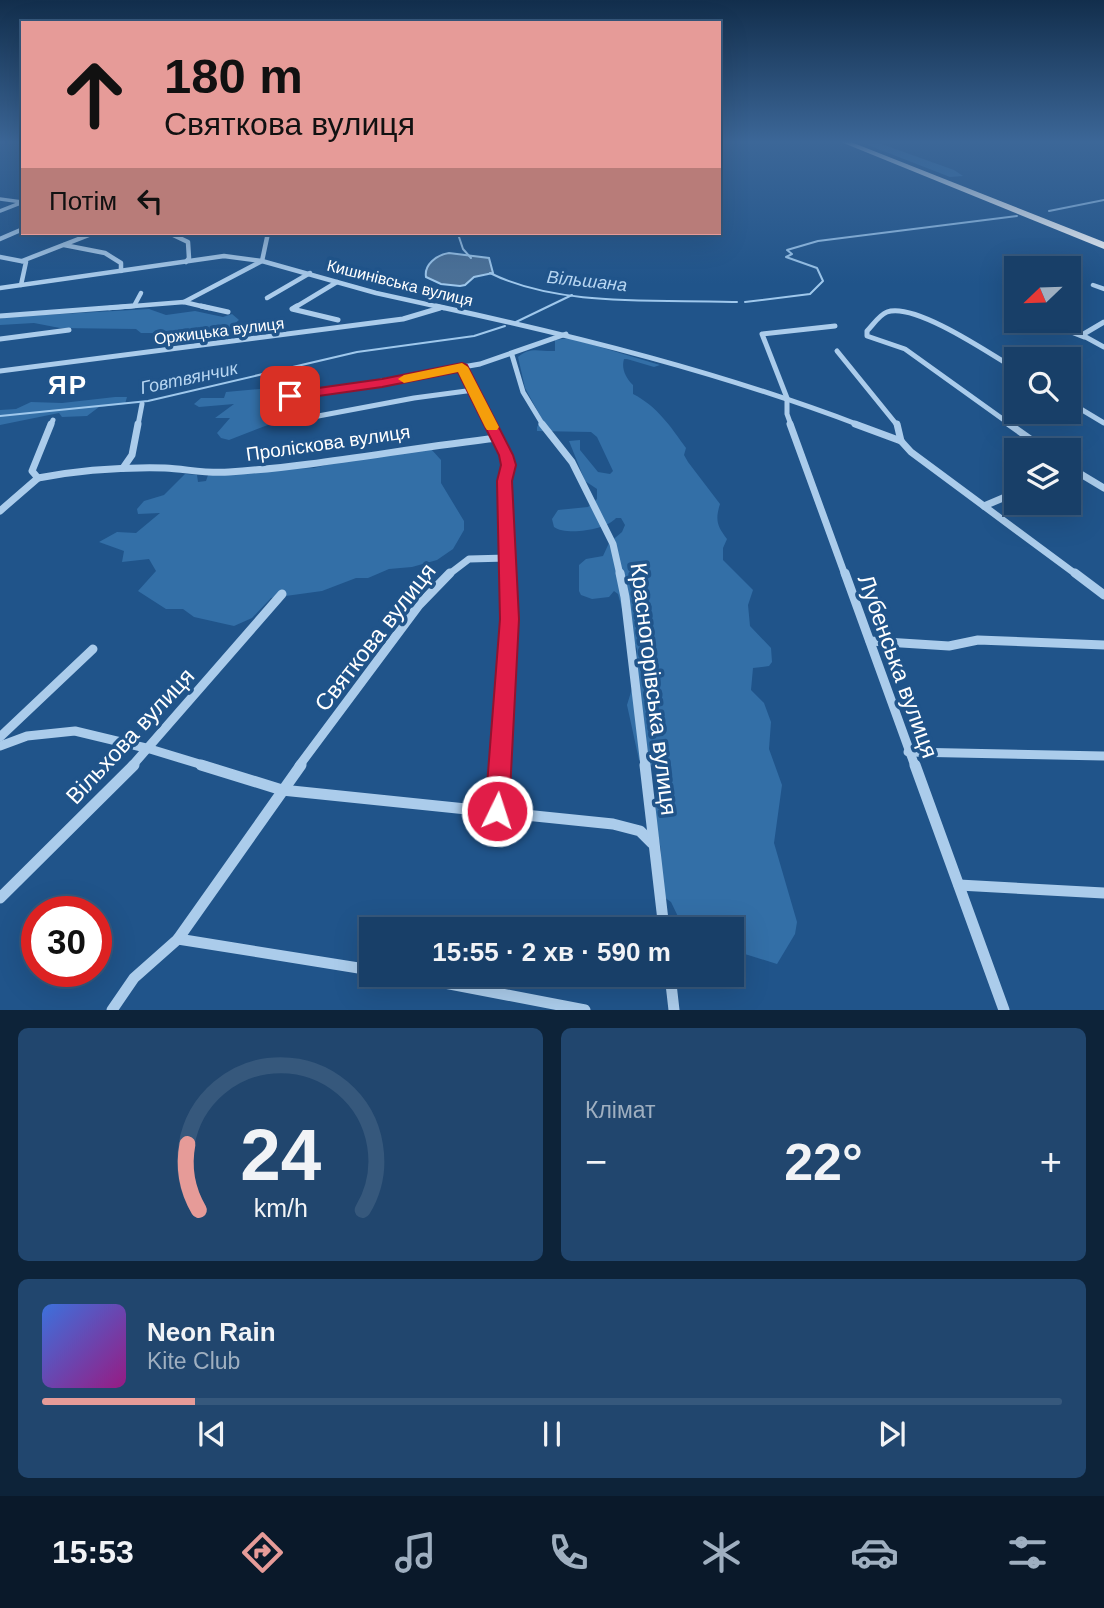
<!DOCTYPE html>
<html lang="uk">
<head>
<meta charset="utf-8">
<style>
	:root { --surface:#183f68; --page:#21466e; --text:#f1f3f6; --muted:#9fafc0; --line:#36587c; --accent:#e69b98 }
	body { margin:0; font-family:Helvetica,sans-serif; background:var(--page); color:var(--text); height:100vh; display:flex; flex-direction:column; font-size:26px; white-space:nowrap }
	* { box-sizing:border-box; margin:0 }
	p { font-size:23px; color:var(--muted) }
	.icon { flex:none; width:38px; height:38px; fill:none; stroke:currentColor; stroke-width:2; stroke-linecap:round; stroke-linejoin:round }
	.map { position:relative; height:1010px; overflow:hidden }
	.panel { display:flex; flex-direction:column; gap:18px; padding:18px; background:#0d2339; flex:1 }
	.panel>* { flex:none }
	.hud { position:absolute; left:21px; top:21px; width:700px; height:214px; border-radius:0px; box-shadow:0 7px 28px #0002,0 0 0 2px var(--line); background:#e69b98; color:#111; overflow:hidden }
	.needle { width:46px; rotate:247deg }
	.fabs { position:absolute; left:1004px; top:256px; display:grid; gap:14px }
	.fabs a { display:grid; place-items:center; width:77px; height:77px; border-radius:0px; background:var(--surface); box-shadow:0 7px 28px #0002,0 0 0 2px var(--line); font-size:35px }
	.speed { position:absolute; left:21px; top:896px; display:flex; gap:14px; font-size:35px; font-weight:700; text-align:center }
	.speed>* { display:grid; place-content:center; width:91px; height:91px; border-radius:50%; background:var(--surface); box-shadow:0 7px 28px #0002,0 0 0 2px var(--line); line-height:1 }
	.speed .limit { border:10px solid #d22; background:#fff; color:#111 }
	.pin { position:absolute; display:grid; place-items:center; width:60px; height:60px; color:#fff; margin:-30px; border-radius:14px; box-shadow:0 4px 10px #0006 }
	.me { position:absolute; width:77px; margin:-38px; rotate:4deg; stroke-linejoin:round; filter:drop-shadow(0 0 5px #0008) }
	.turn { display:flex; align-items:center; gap:24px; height:147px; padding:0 28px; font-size:32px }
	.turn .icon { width:91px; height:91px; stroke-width:2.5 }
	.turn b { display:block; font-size:49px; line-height:60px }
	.then { display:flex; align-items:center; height:66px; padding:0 28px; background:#0003; gap:14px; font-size:26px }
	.big { font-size:52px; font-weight:600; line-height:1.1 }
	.panel .card { flex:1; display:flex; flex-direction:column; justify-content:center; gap:10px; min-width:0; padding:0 24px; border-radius:10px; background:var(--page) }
	.panel .dial { align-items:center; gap:0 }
	.dial svg { height:182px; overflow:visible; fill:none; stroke:var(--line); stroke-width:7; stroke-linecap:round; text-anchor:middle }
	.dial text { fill:var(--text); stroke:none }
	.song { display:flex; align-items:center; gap:21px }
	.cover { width:84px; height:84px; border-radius:10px; background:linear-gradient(135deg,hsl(220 70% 55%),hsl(310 70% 35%)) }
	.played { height:7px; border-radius:4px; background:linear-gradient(90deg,var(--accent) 15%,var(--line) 15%) }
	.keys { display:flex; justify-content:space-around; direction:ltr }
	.heat { display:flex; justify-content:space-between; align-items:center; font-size:38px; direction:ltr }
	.panel .tiles { flex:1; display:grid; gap:18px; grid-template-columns:1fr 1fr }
	.card:last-child { grid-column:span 2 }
	.trip { position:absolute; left:359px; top:917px; width:385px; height:70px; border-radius:0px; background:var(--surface); box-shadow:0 7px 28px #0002,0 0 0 2px var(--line); font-weight:600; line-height:70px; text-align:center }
	.tabs { display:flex; height:112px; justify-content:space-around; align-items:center; background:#0a192a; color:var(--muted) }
	.tabs .icon { width:49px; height:49px }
	.tabs .on { color:var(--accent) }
	.tabs b { font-size:32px; color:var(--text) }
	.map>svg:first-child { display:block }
</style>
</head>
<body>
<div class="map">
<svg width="1104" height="1010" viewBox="0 0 1104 1010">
	<rect width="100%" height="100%" fill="#20548a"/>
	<g fill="#336fa7">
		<path d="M860,142H876L954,170L963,176L950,177Z"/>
		<path d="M149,309L166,315L195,311L223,317L232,314L239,320L228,329L206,333L194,341L183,343L152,333H141L136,329L60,328L34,323L0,325V319L9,317Z"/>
		<path d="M570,338L660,365L654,367L627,359H624C621,369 626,378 633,385V394C657,406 671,427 686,448L684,455L688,462L720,504C715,520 717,526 727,539L723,548V560L753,590L748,605L750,626L771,648L772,662L769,666L753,668L751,690L764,703L771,722L769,749L782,785L774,843L797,922L795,934L777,964L732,950V929H684L671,902L661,895L658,880L661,850L654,814L665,781L659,769L639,760L627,705L634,682L637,649L628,630L618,594L614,591L609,597L592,599L581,595L579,591V565L586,559L603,556L609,543L622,532L625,525L621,518H616C606,530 566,536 554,527L552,519L558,510L588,507L597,499V489L585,481L569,441L580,440V450L598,472L610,474L613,471L597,437L591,432L537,431V427L542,419L525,388L518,357C530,346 541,352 555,351V340Z"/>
		<path d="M270,388L282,392L270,401L271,409L287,410L286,418L229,440L221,438L217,433L230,418H215L234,404L199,407L194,404L201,398H224L226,392Z"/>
		<path d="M115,397H127L125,404L99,407L87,416L62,417L59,413L0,425V410L16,409L31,402L62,403Z"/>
		<path d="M431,449L441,460V483L464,521V530L453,549L437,560L412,567L389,569L368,578H356L322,591L271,598L252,618L234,626L194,617L183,609H166L138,591L156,571L149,559L122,562L124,551L99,542L117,532L136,533L160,513L138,514L137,509L144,501L164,495L185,474L197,475L198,482L206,481L209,472L314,468L351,459Z"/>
	</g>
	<path fill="#4b7096" stroke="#9fc8ec" stroke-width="2" d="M449,253L489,258L493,273L474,277L465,285L460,286L441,284L426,277C424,265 436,255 449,253Z"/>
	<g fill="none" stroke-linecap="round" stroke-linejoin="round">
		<g stroke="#9fc8ec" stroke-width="2">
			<path d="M1049,211L1104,200"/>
			<path d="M461,233L458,234L463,249L471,258"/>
			<path d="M490,273C560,308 660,299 737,302"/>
			<path d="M745,302L810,294L823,281L817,268L786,257L792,254L787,250L818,241L1017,216"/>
			<path d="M516,322L572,295"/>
			<path d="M0,416L148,401L357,352L474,336L505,326"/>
		</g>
		<g stroke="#abcceb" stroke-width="3.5">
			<path d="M0,199L22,202"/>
			<path d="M0,211L23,202"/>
		</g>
		<g stroke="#abcceb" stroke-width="4.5">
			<path d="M169,233L188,242L189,258L186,262"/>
			<path d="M0,239L23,229"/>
			<path d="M64,245L105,253L121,263V271"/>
			<path d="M0,257L26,262L21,285"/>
			<path d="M22,261L94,233"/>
			<path d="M1093,285L1104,289"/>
			<path d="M0,288L224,256L262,261L376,293L444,308"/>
			<path d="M267,298L310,273"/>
			<path d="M184,302L262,261L268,233"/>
			<path d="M134,306L141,293"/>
			<path d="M109,308L184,302L209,308"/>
			<path d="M294,308L337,282"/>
		</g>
		<g stroke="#abcceb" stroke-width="5">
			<path d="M201,306L228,312"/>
			<path d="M297,306L292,309L338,320"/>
			<path d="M436,306C580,337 722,373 859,425"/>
			<path d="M0,316L132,306"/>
			<path d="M1041,320L1084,337"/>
			<path d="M1104,322L1082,335L1104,347"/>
			<path d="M0,339L69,330"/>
			<path d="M837,351L897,425"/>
			<path d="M512,355L523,392L543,425"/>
			<path d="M462,367L491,425"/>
			<path d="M0,371L403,319L440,308"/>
			<path d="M285,398L480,364L566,334"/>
			<path d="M1069,402L1104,423"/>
			<path d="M281,423L414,398L474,390"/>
			<path d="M51,425L53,420"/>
			<path d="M138,425L142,404"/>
			<path d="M791,425L787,414V398L762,334L835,326"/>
			<path d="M1011,425L905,349L867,336V331C873,325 879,315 887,312C915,302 992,355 1017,370"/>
		</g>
		<g stroke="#abcceb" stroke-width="7">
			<path d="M542,424L572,462L613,544L620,575"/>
			<path d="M790,424L845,575"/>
			<path d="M855,424L901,441"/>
			<path d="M897,424L901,441L911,452L1077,575"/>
			<path d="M1009,424L1046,450"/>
			<path d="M1069,467L1104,488"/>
			<path d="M123,468L132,455L138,424"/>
			<path d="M38,478C80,470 122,467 165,468C186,469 207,474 229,472C319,466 408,448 498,438"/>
			<path d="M984,506L1017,492"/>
			<path d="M0,511L38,478L32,471L51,424"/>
			<path d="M507,558L508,575"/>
			<path d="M448,575L469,559L507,558L505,481L509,465L490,424"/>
		</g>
		<g stroke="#abcceb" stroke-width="9">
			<path d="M620,573L625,597L645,766"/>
			<path d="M845,573L915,766"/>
			<path d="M1075,573L1104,595"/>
			<path d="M870,641L949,646L978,640L1104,645"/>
			<path d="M0,737L93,649"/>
			<path d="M0,746L27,736L75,731L150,749L206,766"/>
			<path d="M908,752L1104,756"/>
			<path d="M132,766L282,594"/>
			<path d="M299,766L419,605L450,573"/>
			<path d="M500,766L510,619L508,573"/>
		</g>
		<g stroke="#abcceb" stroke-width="11">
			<path d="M201,765L282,790L613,824L640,831L652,843"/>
			<path d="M645,765L664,929"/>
			<path d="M915,765L1004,1010"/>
			<path d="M497,811L500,765"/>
			<path d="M959,885L1104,893"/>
			<path d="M0,898L134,765"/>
			<path d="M178,939L371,970"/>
			<path d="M403,975L585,1010"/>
			<path d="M670,975L674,1010"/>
			<path d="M112,1010L134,978L178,939L301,765"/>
		</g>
		<path fill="#fff" fill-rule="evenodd" d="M841,142H851L1104,242V249Z"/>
	</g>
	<linearGradient id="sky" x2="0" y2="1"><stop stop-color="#122e4c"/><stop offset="0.5" stop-color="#3c6798"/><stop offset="1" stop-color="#3c6798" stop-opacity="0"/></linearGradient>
	<rect width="1104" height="284" fill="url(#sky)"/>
	<path fill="#e11d48" stroke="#92132f" stroke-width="2" d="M462,363L467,365L513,455L516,465L512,481L519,619L509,811L506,818L497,822L489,818L485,811L500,619L497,481L501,465L499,455L458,372L382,387L290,400L283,396L290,392L382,379Z"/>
	<path fill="#f59e0b" d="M462,363L468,367L499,427L497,430H487L485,427L458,372L404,383L398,379L404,375Z"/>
	<g text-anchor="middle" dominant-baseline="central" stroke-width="7" stroke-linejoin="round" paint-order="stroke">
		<g font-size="16" fill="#fff" stroke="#20548a">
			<text transform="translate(400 283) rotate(14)">Кишинівська вулиця</text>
			<text transform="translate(219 331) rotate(-7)">Оржицька вулиця</text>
		</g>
		<g font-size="18" font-style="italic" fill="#b7d6f2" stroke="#20548a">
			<text transform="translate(587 281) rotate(6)">Вільшана</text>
			<text transform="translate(189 378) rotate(-12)">Говтвянчик</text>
		</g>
		<g font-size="19" fill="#fff" stroke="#20548a">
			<text transform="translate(328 443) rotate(-8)">Проліскова вулиця</text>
		</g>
		<g font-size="23" fill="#fff" stroke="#20548a">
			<text transform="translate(375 637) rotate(-52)">Святкова вулиця</text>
			<text transform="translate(898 666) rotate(70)">Лубенська вулиця</text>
			<text transform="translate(654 689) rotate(83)">Красногорівська вулиця</text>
			<text transform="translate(130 736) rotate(-47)">Вільхова вулиця</text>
		</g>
		<g font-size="26" font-weight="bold" letter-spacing="2" fill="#fff" stroke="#20548a">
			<text x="68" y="385">ЯР</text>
		</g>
	</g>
</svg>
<div class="fabs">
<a><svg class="needle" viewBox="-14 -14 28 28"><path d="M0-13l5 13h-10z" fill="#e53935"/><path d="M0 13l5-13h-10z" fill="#9fafc0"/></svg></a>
<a><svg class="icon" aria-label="search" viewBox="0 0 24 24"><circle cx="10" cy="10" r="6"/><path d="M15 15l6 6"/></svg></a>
<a><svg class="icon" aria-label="layers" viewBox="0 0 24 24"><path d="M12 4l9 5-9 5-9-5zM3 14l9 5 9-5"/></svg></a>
</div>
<div class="speed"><div class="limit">30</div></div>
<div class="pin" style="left:290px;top:396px;background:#d93025"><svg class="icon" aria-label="arrive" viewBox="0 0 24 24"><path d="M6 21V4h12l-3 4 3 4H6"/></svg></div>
<svg class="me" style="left:497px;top:811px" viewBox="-20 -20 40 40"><circle r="17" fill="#e11d48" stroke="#fff" stroke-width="3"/><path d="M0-11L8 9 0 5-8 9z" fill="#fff"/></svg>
<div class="trip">15:55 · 2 хв · 590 m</div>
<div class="hud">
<div class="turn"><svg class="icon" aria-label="ahead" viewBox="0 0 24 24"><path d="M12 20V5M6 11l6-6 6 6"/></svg><div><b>180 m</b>Святкова вулиця</div></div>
<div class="then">Потім<svg class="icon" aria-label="left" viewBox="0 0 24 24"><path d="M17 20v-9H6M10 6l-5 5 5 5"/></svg></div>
</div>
</div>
<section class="panel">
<div class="tiles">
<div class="card dial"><svg viewBox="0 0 100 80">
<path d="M14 69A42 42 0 1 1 86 69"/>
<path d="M14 69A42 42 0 0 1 9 40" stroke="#e69b98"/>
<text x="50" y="56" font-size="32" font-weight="700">24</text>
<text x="50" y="72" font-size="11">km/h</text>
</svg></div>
<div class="card"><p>Клімат</p>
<div class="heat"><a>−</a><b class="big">22°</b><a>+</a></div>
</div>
<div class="card">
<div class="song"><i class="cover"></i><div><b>Neon Rain</b><p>Kite Club</p></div></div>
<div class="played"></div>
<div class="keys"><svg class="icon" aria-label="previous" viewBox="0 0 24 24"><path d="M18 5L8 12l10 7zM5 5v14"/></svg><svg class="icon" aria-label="pause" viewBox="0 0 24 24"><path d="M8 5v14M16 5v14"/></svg><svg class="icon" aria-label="next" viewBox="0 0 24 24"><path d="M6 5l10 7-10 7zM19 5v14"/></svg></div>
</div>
</div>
</section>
<nav class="tabs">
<b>15:53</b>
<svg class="icon on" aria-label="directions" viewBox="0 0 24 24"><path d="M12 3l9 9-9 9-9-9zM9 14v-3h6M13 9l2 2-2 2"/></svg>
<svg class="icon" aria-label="music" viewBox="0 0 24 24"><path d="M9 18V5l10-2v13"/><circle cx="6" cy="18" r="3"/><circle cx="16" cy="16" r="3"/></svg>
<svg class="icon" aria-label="phone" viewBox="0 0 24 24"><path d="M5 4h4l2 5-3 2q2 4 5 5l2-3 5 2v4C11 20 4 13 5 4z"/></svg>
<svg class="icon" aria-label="climate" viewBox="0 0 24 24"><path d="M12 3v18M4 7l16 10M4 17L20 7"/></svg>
<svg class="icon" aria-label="car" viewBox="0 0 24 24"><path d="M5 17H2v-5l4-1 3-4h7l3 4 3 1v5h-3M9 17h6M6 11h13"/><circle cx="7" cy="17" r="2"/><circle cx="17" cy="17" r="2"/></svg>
<svg class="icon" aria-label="filters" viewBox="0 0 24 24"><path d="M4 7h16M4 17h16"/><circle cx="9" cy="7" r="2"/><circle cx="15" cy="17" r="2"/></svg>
</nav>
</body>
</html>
